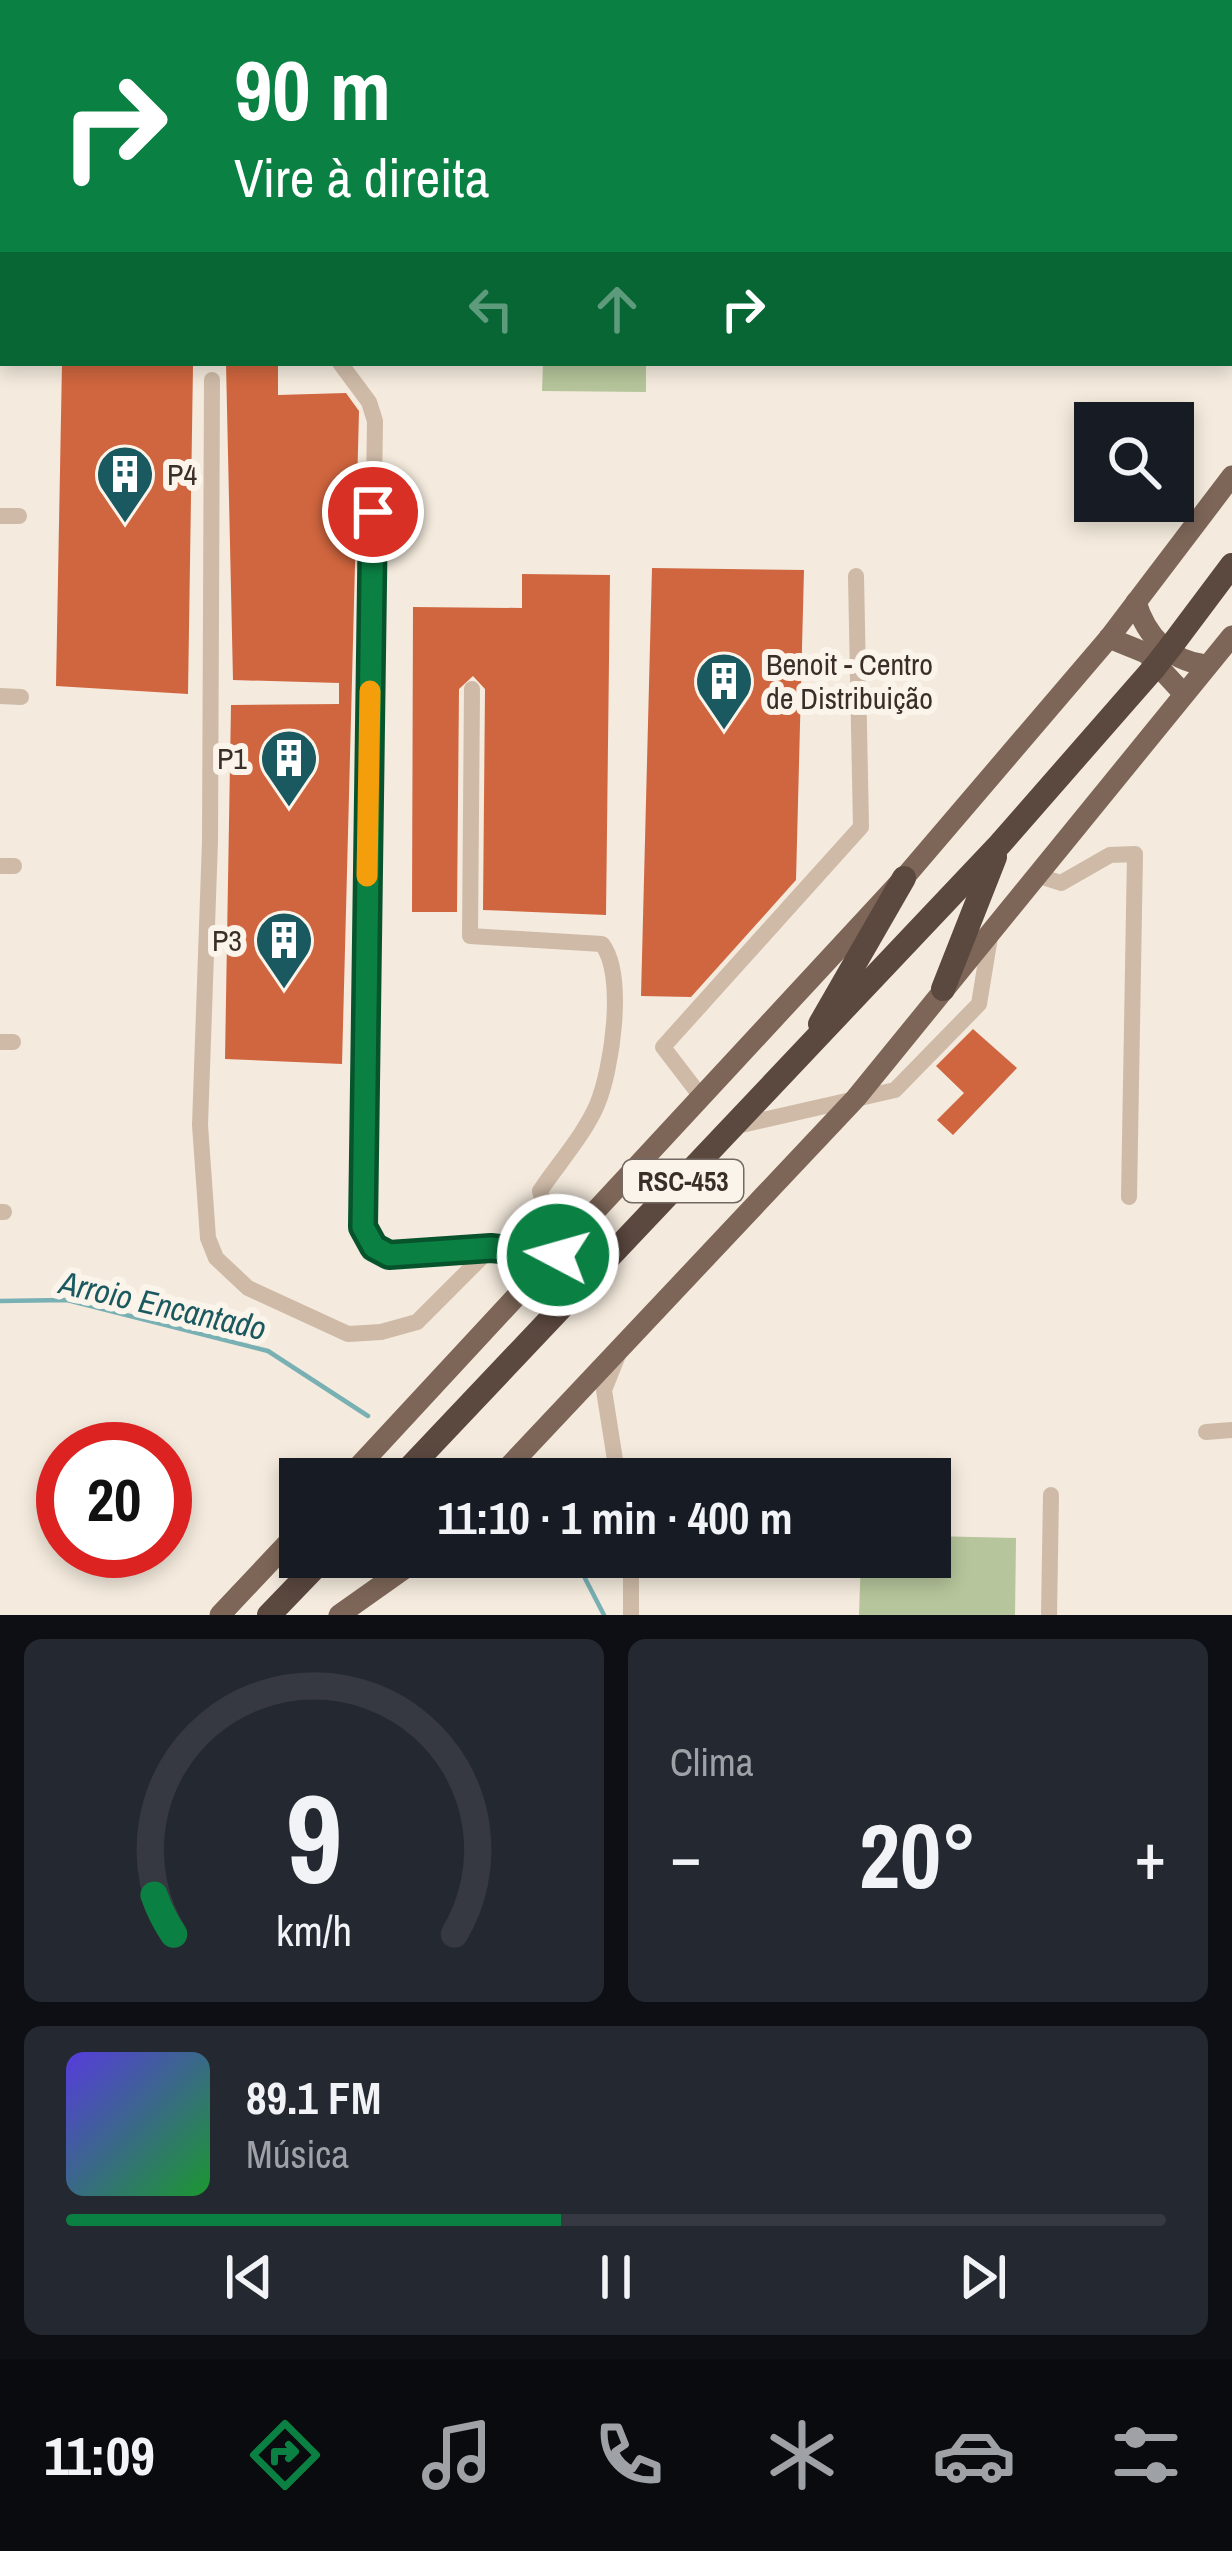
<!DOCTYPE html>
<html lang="pt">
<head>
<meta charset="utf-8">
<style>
	:root { --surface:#171b24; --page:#242831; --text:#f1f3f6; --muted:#9ea1a6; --line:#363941; --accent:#0b8043 }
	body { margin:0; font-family:"Archivo Narrow",sans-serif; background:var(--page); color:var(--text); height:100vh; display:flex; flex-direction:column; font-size:45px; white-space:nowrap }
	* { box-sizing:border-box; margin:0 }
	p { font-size:39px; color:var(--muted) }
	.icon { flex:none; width:66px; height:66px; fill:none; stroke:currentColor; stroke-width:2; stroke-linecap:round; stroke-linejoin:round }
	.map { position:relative; height:1615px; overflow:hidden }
	.side { display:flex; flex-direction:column; gap:24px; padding:24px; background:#0d0f14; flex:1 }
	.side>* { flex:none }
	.guide { position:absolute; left:0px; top:0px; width:1233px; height:366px; box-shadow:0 6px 18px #0003; background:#0b8043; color:#fff; overflow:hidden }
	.fabs { position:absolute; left:1074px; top:402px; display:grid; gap:24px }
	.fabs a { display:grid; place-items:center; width:120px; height:120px; border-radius:0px; background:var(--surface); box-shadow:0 6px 18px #0003; font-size:60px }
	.speed { position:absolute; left:36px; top:1422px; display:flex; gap:24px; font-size:60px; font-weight:700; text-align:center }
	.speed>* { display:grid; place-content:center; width:156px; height:156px; border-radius:50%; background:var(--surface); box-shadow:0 6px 18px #0003; line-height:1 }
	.speed .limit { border:18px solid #d22; background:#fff; color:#111 }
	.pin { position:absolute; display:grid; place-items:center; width:102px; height:102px; color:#fff; margin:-51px; border:6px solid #fff; border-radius:50%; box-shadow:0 3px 12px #0007 }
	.me { position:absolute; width:132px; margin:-66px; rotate:276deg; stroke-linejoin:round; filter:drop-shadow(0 0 9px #0008) }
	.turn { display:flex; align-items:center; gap:42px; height:252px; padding:0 36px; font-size:54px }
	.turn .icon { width:156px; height:156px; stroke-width:2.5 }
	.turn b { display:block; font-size:84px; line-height:102px }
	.lanes { display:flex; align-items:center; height:114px; padding:0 36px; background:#0003; justify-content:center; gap:60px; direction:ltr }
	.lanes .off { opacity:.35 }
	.big { font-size:90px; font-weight:700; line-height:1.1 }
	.side .card { flex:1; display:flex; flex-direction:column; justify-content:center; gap:18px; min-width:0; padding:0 42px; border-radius:18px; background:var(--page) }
	.side .dial { align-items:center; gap:0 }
	.dial svg { height:312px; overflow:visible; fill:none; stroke:var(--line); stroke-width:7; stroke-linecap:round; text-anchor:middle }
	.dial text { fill:var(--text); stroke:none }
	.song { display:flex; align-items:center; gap:36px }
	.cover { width:144px; height:144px; border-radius:18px; background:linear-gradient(135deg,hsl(250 70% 55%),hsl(130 70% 35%)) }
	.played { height:12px; border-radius:6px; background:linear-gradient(90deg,var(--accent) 45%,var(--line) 45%) }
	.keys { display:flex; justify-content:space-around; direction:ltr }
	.heat { display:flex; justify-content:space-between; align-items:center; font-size:66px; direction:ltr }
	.side .tiles { flex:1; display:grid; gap:24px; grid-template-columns:1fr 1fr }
	.card:last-child { grid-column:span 2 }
	.trip { position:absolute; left:279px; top:1458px; width:672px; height:120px; border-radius:0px; background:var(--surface); box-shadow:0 6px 18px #0003; font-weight:700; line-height:120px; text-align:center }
	.menu { display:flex; height:192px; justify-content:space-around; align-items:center; background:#090b0e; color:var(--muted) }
	.menu .icon { width:84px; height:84px }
	.menu .active { color:var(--accent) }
	.menu b { font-size:54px; color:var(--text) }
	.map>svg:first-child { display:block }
</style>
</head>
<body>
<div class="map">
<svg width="1232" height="1615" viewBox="0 0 1232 1615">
	<rect width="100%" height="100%" fill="#f4eadd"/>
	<g fill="#b6c59b">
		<path d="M543,363H646V392L542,391Z"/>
		<path d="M930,1536L1016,1538L1015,1615H859L861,1557H930Z"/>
	</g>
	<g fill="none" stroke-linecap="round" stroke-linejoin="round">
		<g stroke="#79b0b4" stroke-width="4.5">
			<path d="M0,1301L67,1300L268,1351L368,1416"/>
			<path d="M574,1557L604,1615"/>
		</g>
	</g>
	<g fill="#d0663f">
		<path d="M62,363L193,365L188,694L56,686Z"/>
		<path d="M226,363H278V395L346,393L359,411L342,1064L225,1059L231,705L339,704V683L233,680Z"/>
		<path d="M652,568L804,570L796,880L691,997L641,996Z"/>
		<path d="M522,574L610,575L606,915L483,910L485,689L473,676L459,689L457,912H412L413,607L522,608Z"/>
		<path d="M973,1029L1017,1068L953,1135L937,1120L964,1093L936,1066Z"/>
	</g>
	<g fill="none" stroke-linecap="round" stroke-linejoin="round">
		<g stroke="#cebaa7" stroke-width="16">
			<path d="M477,3L478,0"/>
			<path d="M0,170H3"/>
			<path d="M0,340H3"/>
			<path d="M340,363L369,402L375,421L363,1227L374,1247L389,1255L491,1248L558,1255L540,1191C558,1164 584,1135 597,1105C612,1069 626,975 602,944L470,936L472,689"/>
			<path d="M212,380L210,841L200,1125L208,1238L216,1258L248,1288L348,1334L381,1332L417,1322L490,1249"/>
			<path d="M0,516H19"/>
			<path d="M0,696L21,697"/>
			<path d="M0,866H14"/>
			<path d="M1036,875L1061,883L1110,855L1135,854L1129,1197"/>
			<path d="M0,1042H13"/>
			<path d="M702,1098L663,1047L861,827L856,576"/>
			<path d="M737,1126L895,1090L979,1004L990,937"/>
			<path d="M0,1212H4"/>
			<path d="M1206,1432L1232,1430"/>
			<path d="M618,1479L604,1390L618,1355"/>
			<path d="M631,1615V1557"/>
			<path d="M1049,1615L1051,1495"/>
		</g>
		<g stroke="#7d6658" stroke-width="21">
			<path d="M935,0L942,3"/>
			<path d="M1230,137L1232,138"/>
			<path d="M1136,602C1146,636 1169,660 1205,665"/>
			<path d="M1109,638L1146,653L1182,692"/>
			<path d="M347,1479L904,878L1109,638L1232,476"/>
			<path d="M497,1479L856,1098L1232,636"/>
			<path d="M220,1615L300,1530"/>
			<path d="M339,1615L421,1557"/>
		</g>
		<g stroke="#5b483f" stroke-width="24">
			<path d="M1172,645L1232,565"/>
			<path d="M943,989L995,857"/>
			<path d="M820,1024L904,878"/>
			<path d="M399,1479L1000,844L1154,668"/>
			<path d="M269,1615L325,1557"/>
		</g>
		<path stroke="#5b483f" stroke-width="24" d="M1154,668L1172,645"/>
	</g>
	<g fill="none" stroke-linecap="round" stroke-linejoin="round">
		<defs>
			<path id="route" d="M373,512L363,1227L374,1247L389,1255L491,1248L558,1255"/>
		</defs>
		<use href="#route" stroke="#07532c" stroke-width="30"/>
		<use href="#route" stroke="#0b8043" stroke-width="21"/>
		<path stroke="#f59e0b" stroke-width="21" d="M367,876L370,691"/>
	</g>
	<defs>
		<symbol id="building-pin" viewBox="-11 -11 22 30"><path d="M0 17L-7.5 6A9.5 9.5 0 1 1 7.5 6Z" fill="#1a595f" stroke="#fbf4ea"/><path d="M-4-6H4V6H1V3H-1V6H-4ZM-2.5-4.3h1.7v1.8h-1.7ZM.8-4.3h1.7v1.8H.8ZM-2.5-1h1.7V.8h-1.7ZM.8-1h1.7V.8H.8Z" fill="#fff"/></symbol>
	</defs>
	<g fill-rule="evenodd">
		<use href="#building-pin" x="92" y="441" width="66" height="90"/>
		<use href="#building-pin" x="691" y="648" width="66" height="90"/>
		<use href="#building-pin" x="256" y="725" width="66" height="90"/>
		<use href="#building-pin" x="251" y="907" width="66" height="90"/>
	</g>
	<g text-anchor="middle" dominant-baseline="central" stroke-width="12" stroke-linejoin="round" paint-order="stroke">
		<rect fill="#fbf4ea" stroke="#746962" stroke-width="3" x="623" y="1160" width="120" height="42" rx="9"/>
		<g font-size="27" font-weight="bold" fill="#3a2e28">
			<text x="683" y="1181">RSC-453</text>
		</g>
		<g font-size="30" fill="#3a2e28" stroke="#fbf4ea" text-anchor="start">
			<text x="167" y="474">P4</text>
			<text x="766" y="664">Benoit - Centro<tspan x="766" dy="34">de Distribuição</tspan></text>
			<text x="247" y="758" text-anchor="end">P1</text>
			<text x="242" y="940" text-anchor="end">P3</text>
		</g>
		<g font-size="33" font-style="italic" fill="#1a595f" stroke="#fbf4ea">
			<text transform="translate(163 1305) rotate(13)">Arroio Encantado</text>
		</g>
	</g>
</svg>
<div class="fabs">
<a><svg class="icon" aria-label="search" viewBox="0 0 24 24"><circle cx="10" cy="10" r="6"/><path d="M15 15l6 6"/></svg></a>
</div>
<div class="speed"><div class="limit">20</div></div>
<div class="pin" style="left:373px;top:512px;background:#d93025"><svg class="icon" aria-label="arrive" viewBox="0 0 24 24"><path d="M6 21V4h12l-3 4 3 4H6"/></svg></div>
<svg class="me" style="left:558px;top:1255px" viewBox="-20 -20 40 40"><circle r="17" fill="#0b8043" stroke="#fff" stroke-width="3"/><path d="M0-11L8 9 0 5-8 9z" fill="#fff"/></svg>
<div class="trip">11:10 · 1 min · 400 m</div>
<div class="guide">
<div class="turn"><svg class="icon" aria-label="right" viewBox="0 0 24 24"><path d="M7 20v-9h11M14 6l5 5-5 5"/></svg><div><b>90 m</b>Vire à direita</div></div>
<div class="lanes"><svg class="icon off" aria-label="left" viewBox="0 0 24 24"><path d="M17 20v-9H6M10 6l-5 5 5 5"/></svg><svg class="icon off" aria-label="ahead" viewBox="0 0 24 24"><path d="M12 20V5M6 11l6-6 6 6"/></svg><svg class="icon" aria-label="right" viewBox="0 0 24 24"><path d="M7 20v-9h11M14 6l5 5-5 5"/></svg></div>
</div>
</div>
<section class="side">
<div class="tiles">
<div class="card dial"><svg viewBox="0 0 100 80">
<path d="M14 69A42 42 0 1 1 86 69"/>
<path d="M14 69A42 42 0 0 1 9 59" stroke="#0b8043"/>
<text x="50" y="56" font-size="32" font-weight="700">9</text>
<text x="50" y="72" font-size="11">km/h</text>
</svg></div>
<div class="card"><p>Clima</p>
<div class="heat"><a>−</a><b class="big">20°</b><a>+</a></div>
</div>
<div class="card">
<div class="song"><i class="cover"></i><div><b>89.1 FM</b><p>Música</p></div></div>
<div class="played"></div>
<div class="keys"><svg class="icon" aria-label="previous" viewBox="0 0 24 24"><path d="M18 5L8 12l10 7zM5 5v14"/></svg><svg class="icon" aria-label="pause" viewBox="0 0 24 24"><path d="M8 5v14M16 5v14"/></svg><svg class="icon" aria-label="next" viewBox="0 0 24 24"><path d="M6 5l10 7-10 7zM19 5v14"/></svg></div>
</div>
</div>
</section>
<nav class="menu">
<b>11:09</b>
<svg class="icon active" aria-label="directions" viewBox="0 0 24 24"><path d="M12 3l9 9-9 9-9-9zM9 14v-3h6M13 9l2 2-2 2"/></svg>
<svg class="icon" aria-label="music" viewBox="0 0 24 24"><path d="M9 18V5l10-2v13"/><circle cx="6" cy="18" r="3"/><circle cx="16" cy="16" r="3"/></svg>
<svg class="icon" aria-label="phone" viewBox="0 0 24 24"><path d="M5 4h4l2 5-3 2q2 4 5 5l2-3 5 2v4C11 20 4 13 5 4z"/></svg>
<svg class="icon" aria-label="climate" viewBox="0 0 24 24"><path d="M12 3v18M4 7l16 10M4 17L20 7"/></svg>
<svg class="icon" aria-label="car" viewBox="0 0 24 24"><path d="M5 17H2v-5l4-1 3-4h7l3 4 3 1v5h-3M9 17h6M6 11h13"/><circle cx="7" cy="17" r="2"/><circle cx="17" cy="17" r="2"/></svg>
<svg class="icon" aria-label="filters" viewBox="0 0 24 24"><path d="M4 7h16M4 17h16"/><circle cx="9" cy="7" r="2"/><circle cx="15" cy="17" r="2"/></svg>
</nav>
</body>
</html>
